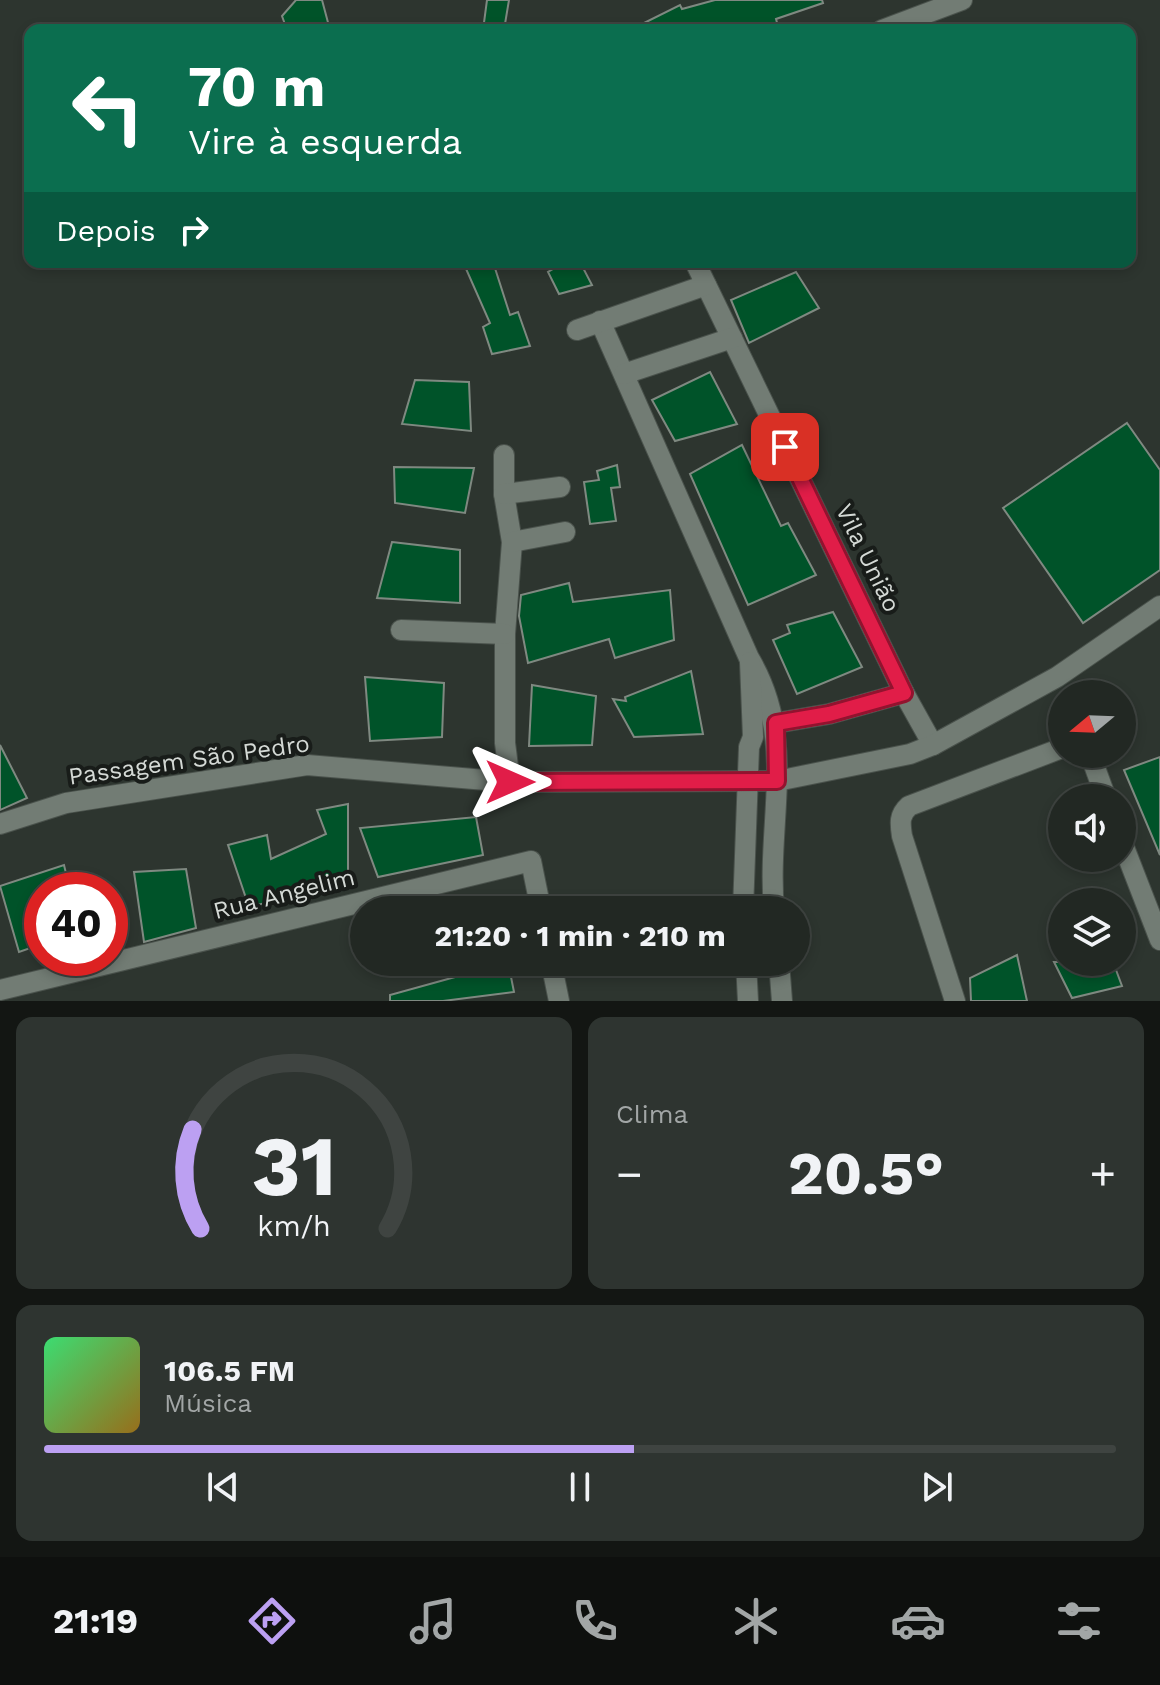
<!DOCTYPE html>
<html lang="pt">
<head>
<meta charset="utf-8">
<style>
	:root { --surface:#222823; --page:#2e3430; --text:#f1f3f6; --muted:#a2a6a6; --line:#3f4441; --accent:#bca0f2 }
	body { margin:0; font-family:"Work Sans",sans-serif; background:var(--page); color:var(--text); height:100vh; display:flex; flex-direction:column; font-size:30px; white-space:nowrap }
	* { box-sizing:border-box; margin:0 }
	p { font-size:26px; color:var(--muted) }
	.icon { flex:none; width:44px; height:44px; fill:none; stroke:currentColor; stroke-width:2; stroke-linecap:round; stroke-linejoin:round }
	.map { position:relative; height:1001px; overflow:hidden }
	.details { display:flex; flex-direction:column; gap:16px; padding:16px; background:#131613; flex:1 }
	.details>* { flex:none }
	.top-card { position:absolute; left:24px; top:24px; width:1112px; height:244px; border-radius:16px; box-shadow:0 4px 12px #0003,0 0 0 2px var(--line); background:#0b6e4f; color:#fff; overflow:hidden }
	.needle { width:52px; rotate:251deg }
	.controls { position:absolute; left:1048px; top:680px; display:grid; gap:16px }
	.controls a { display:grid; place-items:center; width:88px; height:88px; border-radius:50%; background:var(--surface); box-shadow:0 4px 12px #0003,0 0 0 2px var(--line); font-size:40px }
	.speed { position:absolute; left:24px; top:872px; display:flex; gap:16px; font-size:40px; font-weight:700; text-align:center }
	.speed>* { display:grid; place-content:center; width:104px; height:104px; border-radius:50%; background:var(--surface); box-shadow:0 4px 12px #0003,0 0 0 2px var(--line); line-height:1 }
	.speed .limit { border:12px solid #d22; background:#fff; color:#111 }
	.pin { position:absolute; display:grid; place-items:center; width:68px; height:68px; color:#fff; margin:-34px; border-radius:16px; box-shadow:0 4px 12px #0006 }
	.me { position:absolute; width:88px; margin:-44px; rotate:90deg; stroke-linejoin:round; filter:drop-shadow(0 0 6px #0008) }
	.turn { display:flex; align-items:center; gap:28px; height:168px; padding:0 32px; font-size:36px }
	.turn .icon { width:104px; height:104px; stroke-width:2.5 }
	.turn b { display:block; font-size:56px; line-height:68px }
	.then { display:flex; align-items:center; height:76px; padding:0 32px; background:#0003; gap:16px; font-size:30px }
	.big { font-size:60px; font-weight:700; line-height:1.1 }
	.details .card { flex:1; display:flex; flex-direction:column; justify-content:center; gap:12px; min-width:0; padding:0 28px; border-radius:16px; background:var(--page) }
	.details .dial { align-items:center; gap:0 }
	.dial svg { height:208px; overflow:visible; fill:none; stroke:var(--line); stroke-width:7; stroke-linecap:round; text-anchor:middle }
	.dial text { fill:var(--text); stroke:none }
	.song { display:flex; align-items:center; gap:24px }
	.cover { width:96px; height:96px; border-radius:12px; background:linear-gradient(135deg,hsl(140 70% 55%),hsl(40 70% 35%)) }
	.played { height:8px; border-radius:4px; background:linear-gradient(90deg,var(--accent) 55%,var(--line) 55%) }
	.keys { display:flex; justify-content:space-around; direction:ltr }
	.heat { display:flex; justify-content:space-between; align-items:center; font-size:44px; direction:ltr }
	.details .tiles { flex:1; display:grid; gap:16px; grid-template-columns:1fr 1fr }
	.card:last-child { grid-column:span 2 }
	.trip { position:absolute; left:350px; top:896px; width:460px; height:80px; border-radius:40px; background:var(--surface); box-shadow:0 4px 12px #0003,0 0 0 2px var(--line); font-weight:700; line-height:80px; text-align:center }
	.tabs { display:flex; height:128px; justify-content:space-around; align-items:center; background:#0e100e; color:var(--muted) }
	.tabs .icon { width:56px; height:56px }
	.tabs .current { color:var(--accent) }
	.tabs b { font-size:36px; color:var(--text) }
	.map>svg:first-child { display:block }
</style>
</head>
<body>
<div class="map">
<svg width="1160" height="1001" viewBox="0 0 1160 1001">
	<rect width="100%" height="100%" fill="#2d352f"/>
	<g fill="#005329" stroke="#7f8981" stroke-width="2">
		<path d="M296,0H322L330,30H287L282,16Z"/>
		<path d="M487,0H509L504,30H483Z"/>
		<path d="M715,0H822L823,3L776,19L779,30H630L680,5L682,9Z"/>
		<path d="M463,262H493L510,315L518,312L530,346L492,354L483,327L490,323Z"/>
		<path d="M565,262H580L592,285L559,294L548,272Z"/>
		<path d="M796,272L819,308L749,343L731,300Z"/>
		<path d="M710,372L737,424L675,441L652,400Z"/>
		<path d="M415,380L469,382L471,431L402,424Z"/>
		<path d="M1127,423L1160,470V570L1083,623L1003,508Z"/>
		<path d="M742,445L781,526L788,523L816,575L748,605L690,474Z"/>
		<path d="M617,465L620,487L611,488L616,521L590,524L584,482L599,480L597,471Z"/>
		<path d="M394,467L474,468L465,513L395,503Z"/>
		<path d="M392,542L460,550V603L377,598Z"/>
		<path d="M569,583L573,602L670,590L674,640L615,658L609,639L528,663L519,616L521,595Z"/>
		<path d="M833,612L862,667L797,694L773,640L790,633L787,625Z"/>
		<path d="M691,671L703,734L634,737L613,699L626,701L625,697Z"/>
		<path d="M365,677L444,683L442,737L370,741Z"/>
		<path d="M532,685L596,696L592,745L529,746Z"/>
		<path d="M0,745L27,798L0,810Z"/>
		<path d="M1160,757V855L1124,770Z"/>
		<path d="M348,804V884L277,892L278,900L249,907L228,845L267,835L271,859L326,834L317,810Z"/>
		<path d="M476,817L483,855L378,877L360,828Z"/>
		<path d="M64,865L70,890H42V944L19,952L0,886Z"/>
		<path d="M186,869L196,928L144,942L134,872Z"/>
		<path d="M1017,955L1027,1001H971L970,978Z"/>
		<path d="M463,962H508L514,992L443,1001H390V995L466,974Z"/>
		<path d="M1054,962H1113L1122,986L1072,998Z"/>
	</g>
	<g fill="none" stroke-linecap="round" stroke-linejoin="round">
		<defs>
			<g id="minor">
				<path d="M882,30L962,0"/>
				<path d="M695,262L904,693L933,745"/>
				<path d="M600,321L749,658C798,740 766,821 774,910"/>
				<path d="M577,330L706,285"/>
				<path d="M624,374L732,338"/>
				<path d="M504,455V494L512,542L505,634V743L510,782"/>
				<path d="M504,494L560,487"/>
				<path d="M512,542L565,532"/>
				<path d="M401,630L505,634"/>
				<path d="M776,723L829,714L904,693"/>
				<path d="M1090,754L1106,798"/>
				<path d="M1122,842L1160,940"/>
				<path d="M743,910L749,747L753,737L750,662"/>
				<path d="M551,962L559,1001"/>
				<path d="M746,962L748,1001"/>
				<path d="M779,962L782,1001"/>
				<path d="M0,990L531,861L541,910"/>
				<path d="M955,1001L902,836C900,823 899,815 909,806L1062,748"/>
			</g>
			<path id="tertiary" d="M0,824L66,803L307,765L510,782L777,781L910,754L933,745L1057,677L1160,606"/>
		</defs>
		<use href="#minor" stroke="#4a524c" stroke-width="22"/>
		<use href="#tertiary" stroke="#4a524c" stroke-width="22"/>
		<use href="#minor" stroke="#727c74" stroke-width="20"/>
		<use href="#tertiary" stroke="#727c74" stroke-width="20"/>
	</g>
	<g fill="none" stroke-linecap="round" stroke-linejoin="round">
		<defs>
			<path id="route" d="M510,782L777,781L776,723L829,714L904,693L785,447"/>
		</defs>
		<use href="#route" stroke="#92132f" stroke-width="20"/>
		<use href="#route" stroke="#e11d48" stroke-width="14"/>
	</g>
	<g text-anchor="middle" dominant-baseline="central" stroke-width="8" stroke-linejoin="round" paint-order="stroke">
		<g font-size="24" fill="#d4d9d5" stroke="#181c19">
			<text transform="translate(868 558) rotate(64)">Vila União</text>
			<text transform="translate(189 760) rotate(-8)">Passagem São Pedro</text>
			<text transform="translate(284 894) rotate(-14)">Rua Angelim</text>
		</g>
	</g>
</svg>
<div class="controls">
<a><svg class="needle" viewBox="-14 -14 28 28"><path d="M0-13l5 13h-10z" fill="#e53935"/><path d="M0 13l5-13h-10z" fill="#a2a6a6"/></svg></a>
<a><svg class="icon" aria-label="sound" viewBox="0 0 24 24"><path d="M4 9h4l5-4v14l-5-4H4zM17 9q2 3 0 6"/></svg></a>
<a><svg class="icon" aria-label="layers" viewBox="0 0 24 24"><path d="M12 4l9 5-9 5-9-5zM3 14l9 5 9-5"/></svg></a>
</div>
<div class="speed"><div class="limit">40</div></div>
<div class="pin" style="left:785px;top:447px;background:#d93025"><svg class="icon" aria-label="arrive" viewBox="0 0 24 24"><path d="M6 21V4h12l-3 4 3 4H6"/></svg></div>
<svg class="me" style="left:510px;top:782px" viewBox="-20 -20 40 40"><path d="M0-17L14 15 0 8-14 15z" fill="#e11d48" stroke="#fff" stroke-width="4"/></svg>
<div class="trip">21:20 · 1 min · 210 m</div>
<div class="top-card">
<div class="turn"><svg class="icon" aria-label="left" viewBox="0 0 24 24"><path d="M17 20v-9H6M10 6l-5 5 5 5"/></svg><div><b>70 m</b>Vire à esquerda</div></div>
<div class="then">Depois<svg class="icon" aria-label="right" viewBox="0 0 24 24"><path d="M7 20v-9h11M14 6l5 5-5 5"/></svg></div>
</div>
</div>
<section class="details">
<div class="tiles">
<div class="card dial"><svg viewBox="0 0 100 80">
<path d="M14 69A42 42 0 1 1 86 69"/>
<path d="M14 69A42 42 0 0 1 11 31" stroke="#bca0f2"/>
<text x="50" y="56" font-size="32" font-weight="700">31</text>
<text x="50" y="72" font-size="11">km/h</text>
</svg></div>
<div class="card"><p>Clima</p>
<div class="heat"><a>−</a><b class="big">20.5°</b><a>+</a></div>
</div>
<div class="card">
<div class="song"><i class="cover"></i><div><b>106.5 FM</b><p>Música</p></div></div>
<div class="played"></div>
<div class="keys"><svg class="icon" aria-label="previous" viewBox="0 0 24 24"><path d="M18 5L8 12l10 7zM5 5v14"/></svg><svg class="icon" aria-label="pause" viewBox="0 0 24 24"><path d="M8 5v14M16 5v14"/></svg><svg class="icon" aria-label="next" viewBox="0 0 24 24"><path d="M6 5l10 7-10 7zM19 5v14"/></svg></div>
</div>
</div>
</section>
<nav class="tabs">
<b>21:19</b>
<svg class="icon current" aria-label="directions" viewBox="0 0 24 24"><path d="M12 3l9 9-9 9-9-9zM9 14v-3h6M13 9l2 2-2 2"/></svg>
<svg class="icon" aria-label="music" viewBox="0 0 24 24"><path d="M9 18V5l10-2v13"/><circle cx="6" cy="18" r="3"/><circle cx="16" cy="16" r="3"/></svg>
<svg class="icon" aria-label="phone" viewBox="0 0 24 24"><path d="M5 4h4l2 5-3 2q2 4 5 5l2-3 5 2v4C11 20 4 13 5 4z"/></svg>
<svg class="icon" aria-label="climate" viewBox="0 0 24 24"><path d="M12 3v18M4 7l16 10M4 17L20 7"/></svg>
<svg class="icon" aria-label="car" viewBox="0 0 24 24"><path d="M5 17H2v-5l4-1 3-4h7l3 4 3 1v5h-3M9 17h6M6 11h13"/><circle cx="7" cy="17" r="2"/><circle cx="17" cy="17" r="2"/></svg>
<svg class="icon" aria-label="filters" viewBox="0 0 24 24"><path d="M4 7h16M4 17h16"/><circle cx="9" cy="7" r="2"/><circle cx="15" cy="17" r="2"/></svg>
</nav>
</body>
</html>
